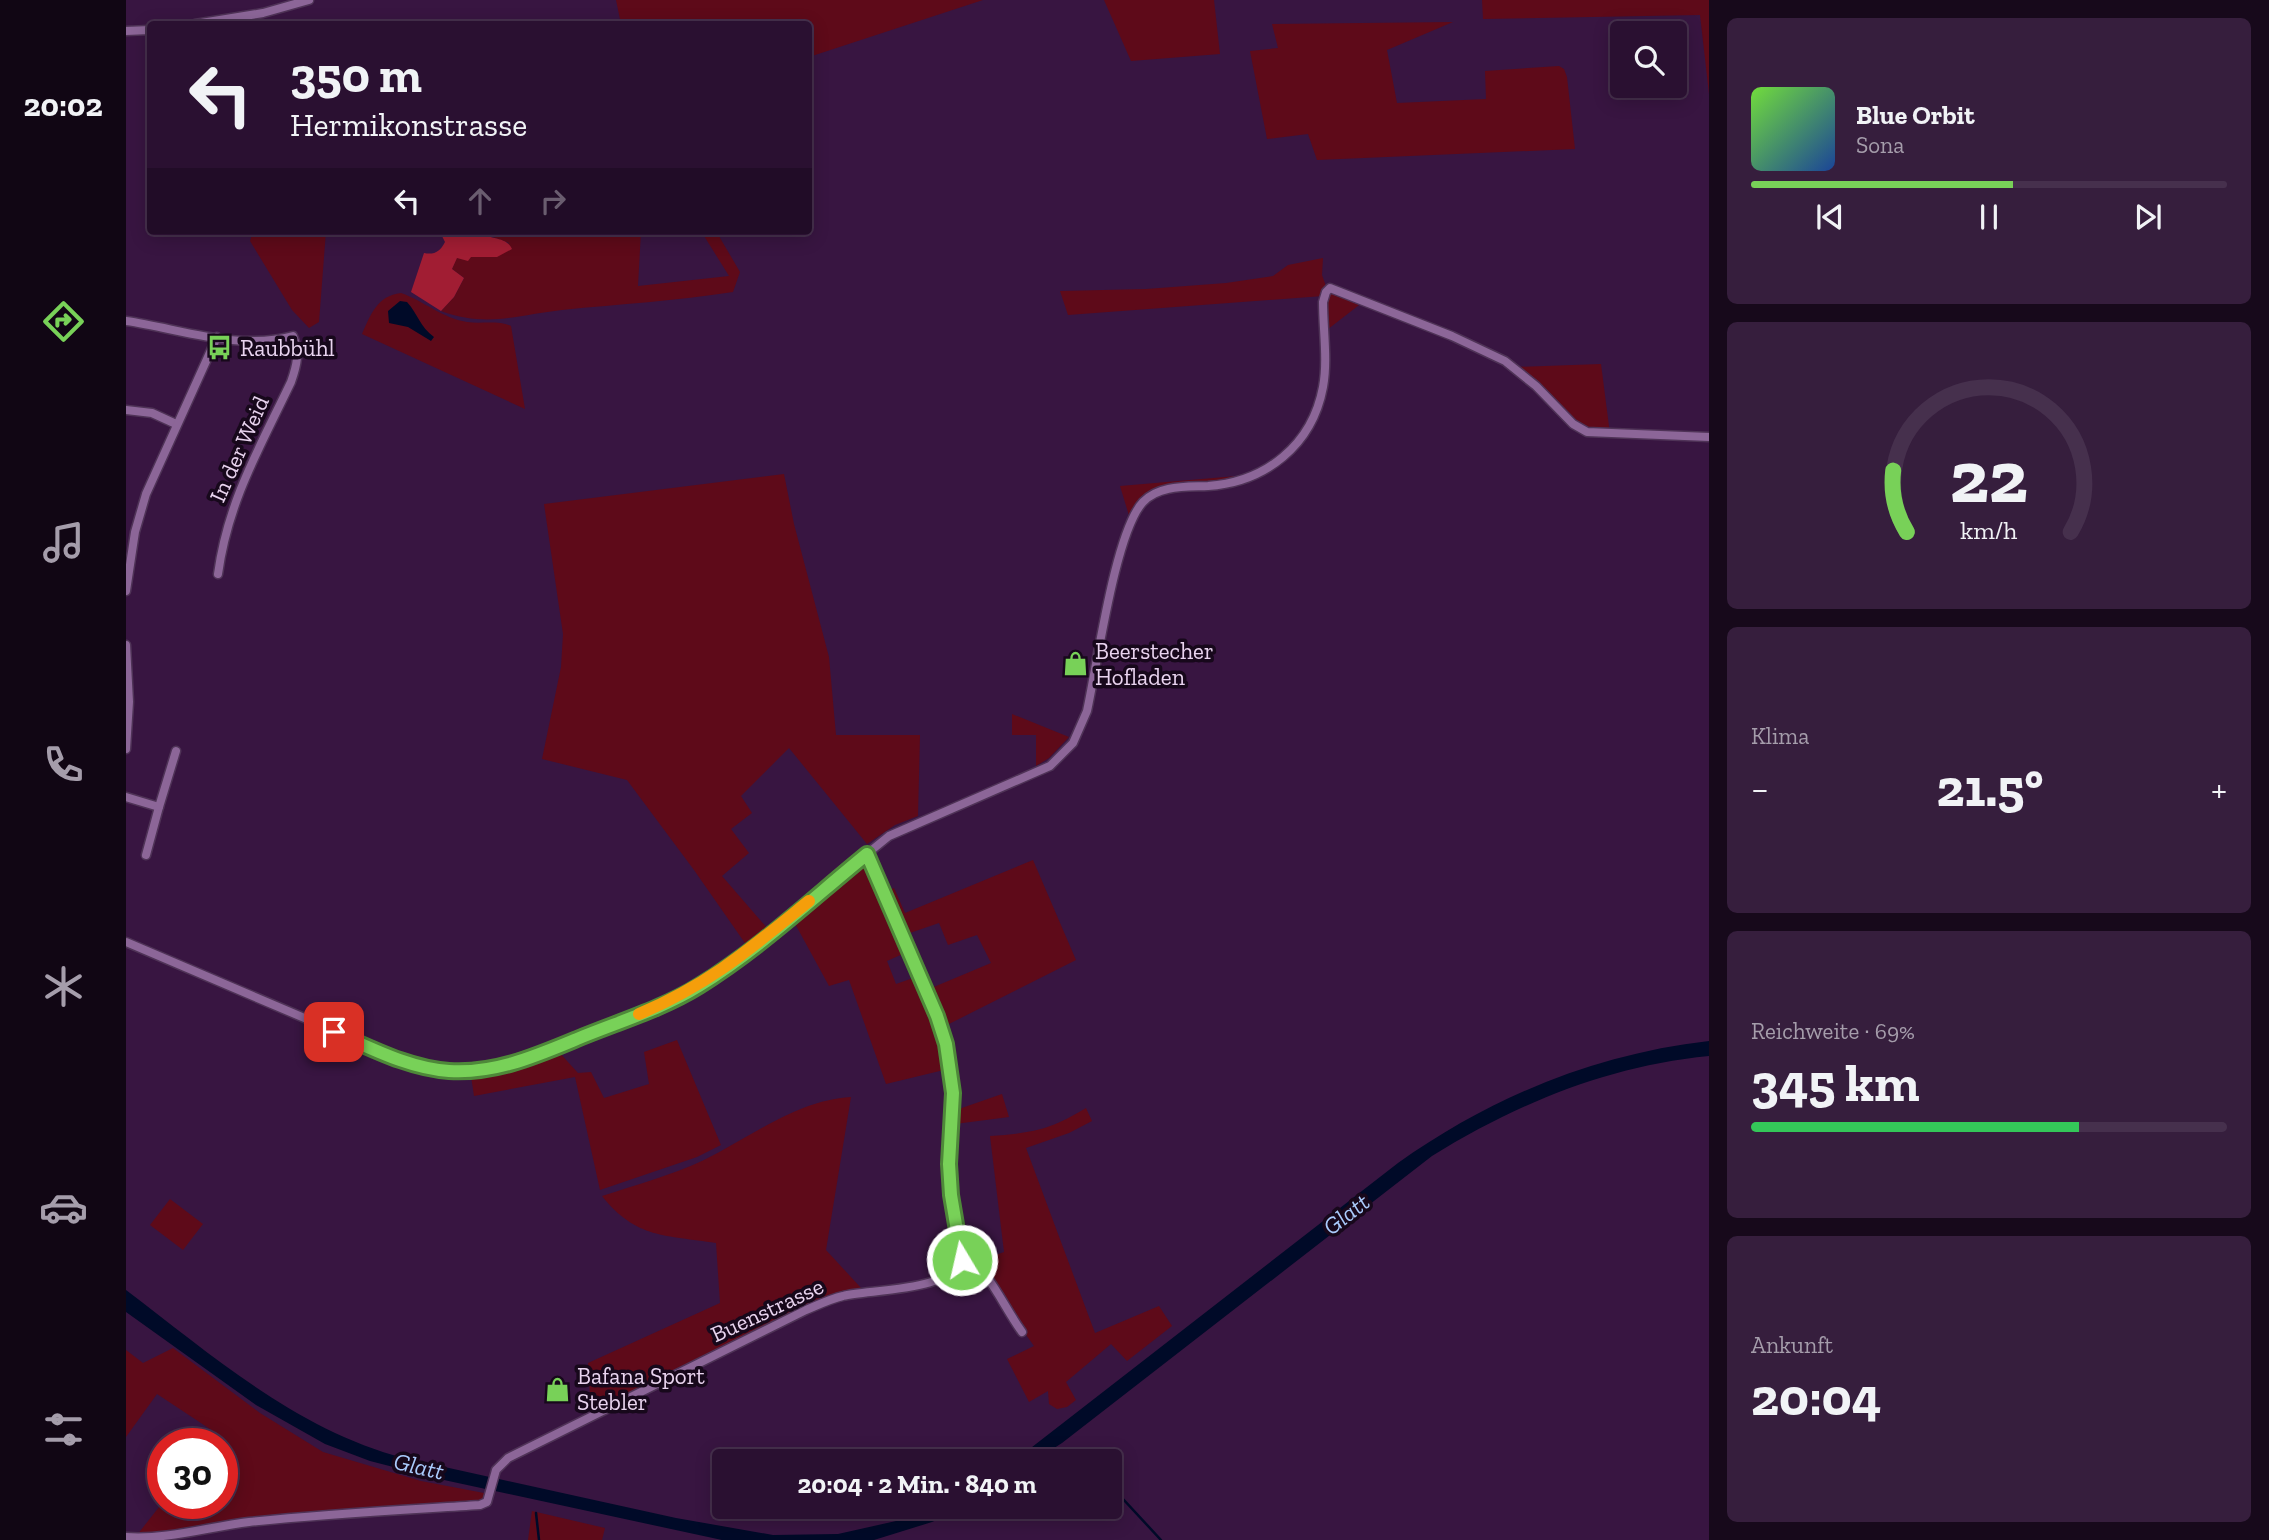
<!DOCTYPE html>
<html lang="de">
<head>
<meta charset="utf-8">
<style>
	:root { --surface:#2a1031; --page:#361e3d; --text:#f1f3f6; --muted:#a59dab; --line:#46304d; --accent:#78d158 }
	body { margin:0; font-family:"Zilla Slab",serif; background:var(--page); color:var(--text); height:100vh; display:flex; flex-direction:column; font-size:26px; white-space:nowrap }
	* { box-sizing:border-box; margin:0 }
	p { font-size:23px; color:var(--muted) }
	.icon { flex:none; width:38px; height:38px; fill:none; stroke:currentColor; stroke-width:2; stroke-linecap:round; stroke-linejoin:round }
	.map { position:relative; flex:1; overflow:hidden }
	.drawer { display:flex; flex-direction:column; gap:18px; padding:18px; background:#17091b; width:560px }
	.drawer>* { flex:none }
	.banner { position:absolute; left:21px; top:21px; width:665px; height:214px; border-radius:7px; box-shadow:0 4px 18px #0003,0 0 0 2px var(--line); background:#2a1031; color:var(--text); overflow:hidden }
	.tools { position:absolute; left:1484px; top:21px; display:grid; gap:14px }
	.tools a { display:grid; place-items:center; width:77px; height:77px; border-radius:7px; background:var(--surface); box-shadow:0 4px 18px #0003,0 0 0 2px var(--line); font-size:35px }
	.speed { position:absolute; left:21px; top:1428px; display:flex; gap:14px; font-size:35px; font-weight:700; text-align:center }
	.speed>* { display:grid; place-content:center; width:91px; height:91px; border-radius:50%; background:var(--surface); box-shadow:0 4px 18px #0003,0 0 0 2px var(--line); line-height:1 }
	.speed .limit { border:10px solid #d22; background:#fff; color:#111 }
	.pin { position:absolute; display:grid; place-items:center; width:60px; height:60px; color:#fff; margin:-30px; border-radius:14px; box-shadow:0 4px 10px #0006 }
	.me { position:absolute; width:77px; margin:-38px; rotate:351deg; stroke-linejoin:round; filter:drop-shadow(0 0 5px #0008) }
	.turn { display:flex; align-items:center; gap:24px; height:147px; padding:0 28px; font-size:32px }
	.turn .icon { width:91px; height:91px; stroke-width:2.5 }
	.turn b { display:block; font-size:49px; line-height:60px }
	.lanes { display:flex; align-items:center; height:66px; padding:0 28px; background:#0003; justify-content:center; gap:35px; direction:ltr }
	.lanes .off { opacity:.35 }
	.big { font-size:52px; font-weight:700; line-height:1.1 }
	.drawer .card { flex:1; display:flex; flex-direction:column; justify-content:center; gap:10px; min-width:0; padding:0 24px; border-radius:10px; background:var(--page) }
	.drawer .dial { align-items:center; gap:0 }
	.dial svg { height:182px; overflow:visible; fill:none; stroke:var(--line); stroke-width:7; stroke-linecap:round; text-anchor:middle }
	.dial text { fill:var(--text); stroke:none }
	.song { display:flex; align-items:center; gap:21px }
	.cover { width:84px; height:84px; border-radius:10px; background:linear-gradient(135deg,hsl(100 70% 55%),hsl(220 70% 35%)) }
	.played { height:7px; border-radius:4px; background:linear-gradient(90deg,var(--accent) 55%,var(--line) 55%) }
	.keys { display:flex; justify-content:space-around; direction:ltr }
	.heat { display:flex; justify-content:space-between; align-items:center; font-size:38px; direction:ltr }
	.charge { height:10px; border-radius:5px; background:linear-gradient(90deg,#34c759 69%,var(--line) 0) }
	.trip { position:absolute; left:586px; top:1449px; width:410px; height:70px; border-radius:7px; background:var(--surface); box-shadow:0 4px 18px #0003,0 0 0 2px var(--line); font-weight:700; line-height:70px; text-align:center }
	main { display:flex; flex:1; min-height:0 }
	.dock { display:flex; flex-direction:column; width:126px; justify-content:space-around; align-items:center; background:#110614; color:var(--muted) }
	.dock .icon { width:49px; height:49px }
	.dock .active { color:var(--accent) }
	.dock b { font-size:32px; color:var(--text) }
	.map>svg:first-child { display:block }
</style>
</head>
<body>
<main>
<nav class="dock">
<b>20:02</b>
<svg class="icon active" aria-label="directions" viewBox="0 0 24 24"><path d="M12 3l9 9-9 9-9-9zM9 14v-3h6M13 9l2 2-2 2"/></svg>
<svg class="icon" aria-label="music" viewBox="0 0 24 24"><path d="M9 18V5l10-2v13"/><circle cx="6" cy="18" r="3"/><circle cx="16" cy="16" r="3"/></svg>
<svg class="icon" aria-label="phone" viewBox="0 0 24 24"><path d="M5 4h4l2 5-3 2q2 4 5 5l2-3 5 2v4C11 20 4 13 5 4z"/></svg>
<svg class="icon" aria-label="climate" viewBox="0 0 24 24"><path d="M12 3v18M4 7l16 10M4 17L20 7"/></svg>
<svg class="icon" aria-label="car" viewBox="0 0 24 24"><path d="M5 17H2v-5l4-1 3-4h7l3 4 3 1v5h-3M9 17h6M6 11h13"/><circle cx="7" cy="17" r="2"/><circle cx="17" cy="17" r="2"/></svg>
<svg class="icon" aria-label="filters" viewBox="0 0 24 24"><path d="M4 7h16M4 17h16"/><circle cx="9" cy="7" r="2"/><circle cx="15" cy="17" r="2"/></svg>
</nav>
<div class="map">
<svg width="1583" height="1540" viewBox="0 0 1583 1540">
	<rect width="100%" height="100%" fill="#381541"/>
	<g fill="#5e0a19">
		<path d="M490,0H857L683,57L682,24H495Z"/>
		<path d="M978,0H1088L1094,54L1005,61Z"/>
		<path d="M1356,0H1583V94L1574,15L1357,19Z"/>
		<path d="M1327,22L1261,50L1271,103L1360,99L1359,71L1433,66L1438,69L1441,77L1449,149L1191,160L1182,134L1141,139L1124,51L1152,48L1146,24Z"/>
		<path d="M127,231H200L193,322L183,328L166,310L124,241Z"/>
		<path d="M351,231H515L512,286L603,276L575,231H590L614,272L607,292C550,301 494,304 436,310C391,315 361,328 315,311L328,297L338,278L326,269L331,257H371L383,243Z"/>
		<path d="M1197,258L1196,275L1201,289L1237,302L1197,333V296L942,315L934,291L1020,289L1100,283L1147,276L1162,265Z"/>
		<path d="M275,293C298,301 316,318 341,322C355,324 373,320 385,326L399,409L236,334C245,314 251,296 275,293Z"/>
		<path d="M1475,364L1484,434L1461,432L1388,367Z"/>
		<path d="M658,474L668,524L703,657L710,735H794L792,816L769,825L741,844L663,748L615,796L626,813L605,829L623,853L596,876L642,929L621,946L568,870L501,780L416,759L435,667L437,634L418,504Z"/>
		<path d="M1134,474L1049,488L1023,497L1005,522L994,486Z"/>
		<path d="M886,714L943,737L923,758L910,766V735H886Z"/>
		<path d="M907,860L950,960L819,1026L803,989L865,963L851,935L822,945L813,923L778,935L761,891L768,888L779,913Z"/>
		<path d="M735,865L744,868L779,953L761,961L770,984L790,977L816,1040L822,1069L760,1084L723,980L703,986L667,920Z"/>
		<path d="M551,1040L595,1145L571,1157L474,1190L449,1077L348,1096L345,1076L381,1069L432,1051L452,1073L465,1072L478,1098L523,1084L518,1052Z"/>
		<path d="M876,1094L883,1117L829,1124L830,1110Z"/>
		<path d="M725,1097L700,1250L736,1289L703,1296L465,1412L462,1363L594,1303L590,1243C540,1235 510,1239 476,1196C510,1185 546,1175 578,1160C625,1137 671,1100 725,1097Z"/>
		<path d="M960,1108L966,1121L943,1133L900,1148L969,1333L1033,1306L1046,1326L1001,1361L985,1344L940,1382L950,1400L941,1407L931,1409L923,1404L922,1391L903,1402L881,1359L908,1346L881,1308L859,1259L878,1252L864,1136C906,1133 924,1130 960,1108Z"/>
		<path d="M44,1199L77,1224L57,1250L24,1225Z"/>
		<path d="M47,1348L134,1413L197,1452L295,1481L358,1493V1501L102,1520L30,1536L11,1535L37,1502L96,1503V1444H82L90,1433L31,1394L0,1437V1350L17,1363Z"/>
		<path d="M406,1511L479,1528L476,1540H402Z"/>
	</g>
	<path fill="#a11d33" d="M298,231H351C362,240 381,236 386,249L371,257H345L342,261L331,258L326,269L338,278L328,297L315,311L285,292L298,253C308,255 314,252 319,242L316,236L299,235Z"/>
	<g fill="#000a28">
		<path d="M274,301L281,302C292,314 294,327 308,337L305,341L282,327L263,323L262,311Z"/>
		<path d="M1583,1041V1056C1482,1066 1392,1103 1306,1156L936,1443L908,1461H888L1272,1163C1365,1097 1469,1054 1583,1041Z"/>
		<path d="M0,1290C87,1356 171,1430 278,1458L550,1518L647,1535L712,1534L770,1521L813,1507H841L806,1522L748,1540H596L318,1480L244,1461L199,1444L130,1405L0,1312Z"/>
	</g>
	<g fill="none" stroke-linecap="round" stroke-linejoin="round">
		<g stroke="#000a28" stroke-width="2.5">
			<path d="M984,1485L1035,1540"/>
			<path d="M410,1513L413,1540"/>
		</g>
		<defs>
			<g id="minor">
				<path d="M69,24L137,13L183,0"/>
				<path d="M0,31L24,30"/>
				<path d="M0,321C55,329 112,351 167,336C174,353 171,365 165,382C134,447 102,501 92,574"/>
				<path d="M0,410L26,413L50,424"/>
				<path d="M0,591L9,532L20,494L91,337"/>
				<path d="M0,645L3,702L0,749"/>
				<path d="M0,797L33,807L20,855"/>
				<path d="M33,807L50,751"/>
				<path d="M0,942L284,1063L324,1071L371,1067L434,1046L546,1000L573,986L612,959L763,836L924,766L947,743L961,711C971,666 989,532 1017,502C1033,485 1060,487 1082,486C1139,482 1186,446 1197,387C1202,360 1197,330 1197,302L1200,292L1204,288L1326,336L1379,361L1410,386L1447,424L1461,432L1583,437"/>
				<path d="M836,1252C867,1276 874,1301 896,1332"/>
				<path d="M0,1537C41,1540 82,1527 123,1522C199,1514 277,1510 354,1505L361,1502L370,1470L382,1458L680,1310C692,1305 704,1299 717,1296C744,1289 831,1292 836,1256L825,1195L827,1093L820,1044L811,1016L741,854"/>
			</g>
		</defs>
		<use href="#minor" stroke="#4f3357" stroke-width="11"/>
		<use href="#minor" stroke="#8c6698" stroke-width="8"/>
	</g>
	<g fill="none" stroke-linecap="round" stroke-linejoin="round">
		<defs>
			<path id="route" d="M208,1032C245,1048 282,1068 323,1071C369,1074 410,1056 451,1039C492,1022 536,1009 573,986C633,949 687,898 741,854L811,1016L820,1044L827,1093L823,1164L825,1195L836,1260"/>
		</defs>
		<use href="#route" stroke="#4e8839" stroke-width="18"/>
		<use href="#route" stroke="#78d158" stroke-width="12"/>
		<path stroke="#f59e0b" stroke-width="12" d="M513,1014C584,984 625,948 683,901"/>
	</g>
	<defs>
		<symbol id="bus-bare" viewBox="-9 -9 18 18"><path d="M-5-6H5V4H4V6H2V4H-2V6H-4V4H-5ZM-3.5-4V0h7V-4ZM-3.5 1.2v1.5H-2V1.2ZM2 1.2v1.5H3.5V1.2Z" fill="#78d158" stroke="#17081b" stroke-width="2.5" paint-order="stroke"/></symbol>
		<symbol id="shop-bare" viewBox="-9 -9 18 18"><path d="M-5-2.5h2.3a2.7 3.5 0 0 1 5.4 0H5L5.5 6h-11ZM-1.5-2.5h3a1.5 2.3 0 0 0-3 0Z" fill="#78d158" stroke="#17081b" stroke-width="2.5" paint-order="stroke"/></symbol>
	</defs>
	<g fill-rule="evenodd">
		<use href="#bus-bare" x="76" y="330" width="35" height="35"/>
		<use href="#shop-bare" x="932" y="646" width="35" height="35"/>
		<use href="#shop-bare" x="414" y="1372" width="35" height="35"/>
	</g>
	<g text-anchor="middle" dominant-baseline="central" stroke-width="7" stroke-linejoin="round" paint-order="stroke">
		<g font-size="23" fill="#e9d4ef" stroke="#17081b" text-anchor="start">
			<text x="114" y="348">Raubbühl</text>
			<text x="969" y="651">Beerstecher<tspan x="969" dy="26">Hofladen</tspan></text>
			<text x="451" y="1376">Bafana Sport<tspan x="451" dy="26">Stebler</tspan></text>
		</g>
		<g font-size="23" fill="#e9d4ef" stroke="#17081b">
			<text transform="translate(113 449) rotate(-66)">In der Weid</text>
			<text transform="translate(641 1310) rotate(-25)">Buenstrasse</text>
		</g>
		<g font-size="24" font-style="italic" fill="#aacbfc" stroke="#17081b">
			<text transform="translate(1220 1214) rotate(-38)">Glatt</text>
			<text transform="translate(293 1466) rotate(13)">Glatt</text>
		</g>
	</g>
</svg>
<div class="tools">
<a><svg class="icon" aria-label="search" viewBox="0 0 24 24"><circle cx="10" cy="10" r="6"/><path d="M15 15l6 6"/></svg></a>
</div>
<div class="speed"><div class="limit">30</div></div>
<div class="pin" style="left:208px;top:1032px;background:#d93025"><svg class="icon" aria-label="arrive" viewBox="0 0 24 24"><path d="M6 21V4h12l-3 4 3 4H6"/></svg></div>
<svg class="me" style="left:836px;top:1260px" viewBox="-20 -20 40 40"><circle r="17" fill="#78d158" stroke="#fff" stroke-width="3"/><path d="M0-11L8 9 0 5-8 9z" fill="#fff"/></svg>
<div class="trip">20:04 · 2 Min. · 840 m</div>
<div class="banner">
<div class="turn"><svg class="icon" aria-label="left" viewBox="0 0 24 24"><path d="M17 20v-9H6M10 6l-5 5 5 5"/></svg><div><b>350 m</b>Hermikonstrasse</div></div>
<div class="lanes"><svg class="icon" aria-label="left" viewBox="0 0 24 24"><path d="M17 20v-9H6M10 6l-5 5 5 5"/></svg><svg class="icon off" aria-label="ahead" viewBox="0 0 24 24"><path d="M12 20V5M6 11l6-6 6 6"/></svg><svg class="icon off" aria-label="right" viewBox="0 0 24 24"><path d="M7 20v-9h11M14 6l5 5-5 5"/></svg></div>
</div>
</div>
<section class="drawer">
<div class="card">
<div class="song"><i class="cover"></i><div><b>Blue Orbit</b><p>Sona</p></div></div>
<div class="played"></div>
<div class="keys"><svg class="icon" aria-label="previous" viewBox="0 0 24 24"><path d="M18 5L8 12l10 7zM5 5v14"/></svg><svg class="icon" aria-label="pause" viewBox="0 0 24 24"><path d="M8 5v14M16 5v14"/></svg><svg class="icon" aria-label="next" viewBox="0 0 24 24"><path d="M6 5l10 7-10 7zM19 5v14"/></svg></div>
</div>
<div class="card dial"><svg viewBox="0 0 100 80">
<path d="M14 69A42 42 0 1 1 86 69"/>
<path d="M14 69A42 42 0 0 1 8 42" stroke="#78d158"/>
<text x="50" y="56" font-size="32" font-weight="700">22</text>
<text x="50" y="72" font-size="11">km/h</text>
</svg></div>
<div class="card"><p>Klima</p>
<div class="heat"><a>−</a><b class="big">21.5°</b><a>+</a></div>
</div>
<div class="card"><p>Reichweite · 69%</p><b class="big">345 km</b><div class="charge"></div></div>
<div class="card"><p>Ankunft</p><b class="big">20:04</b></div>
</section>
</main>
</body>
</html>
